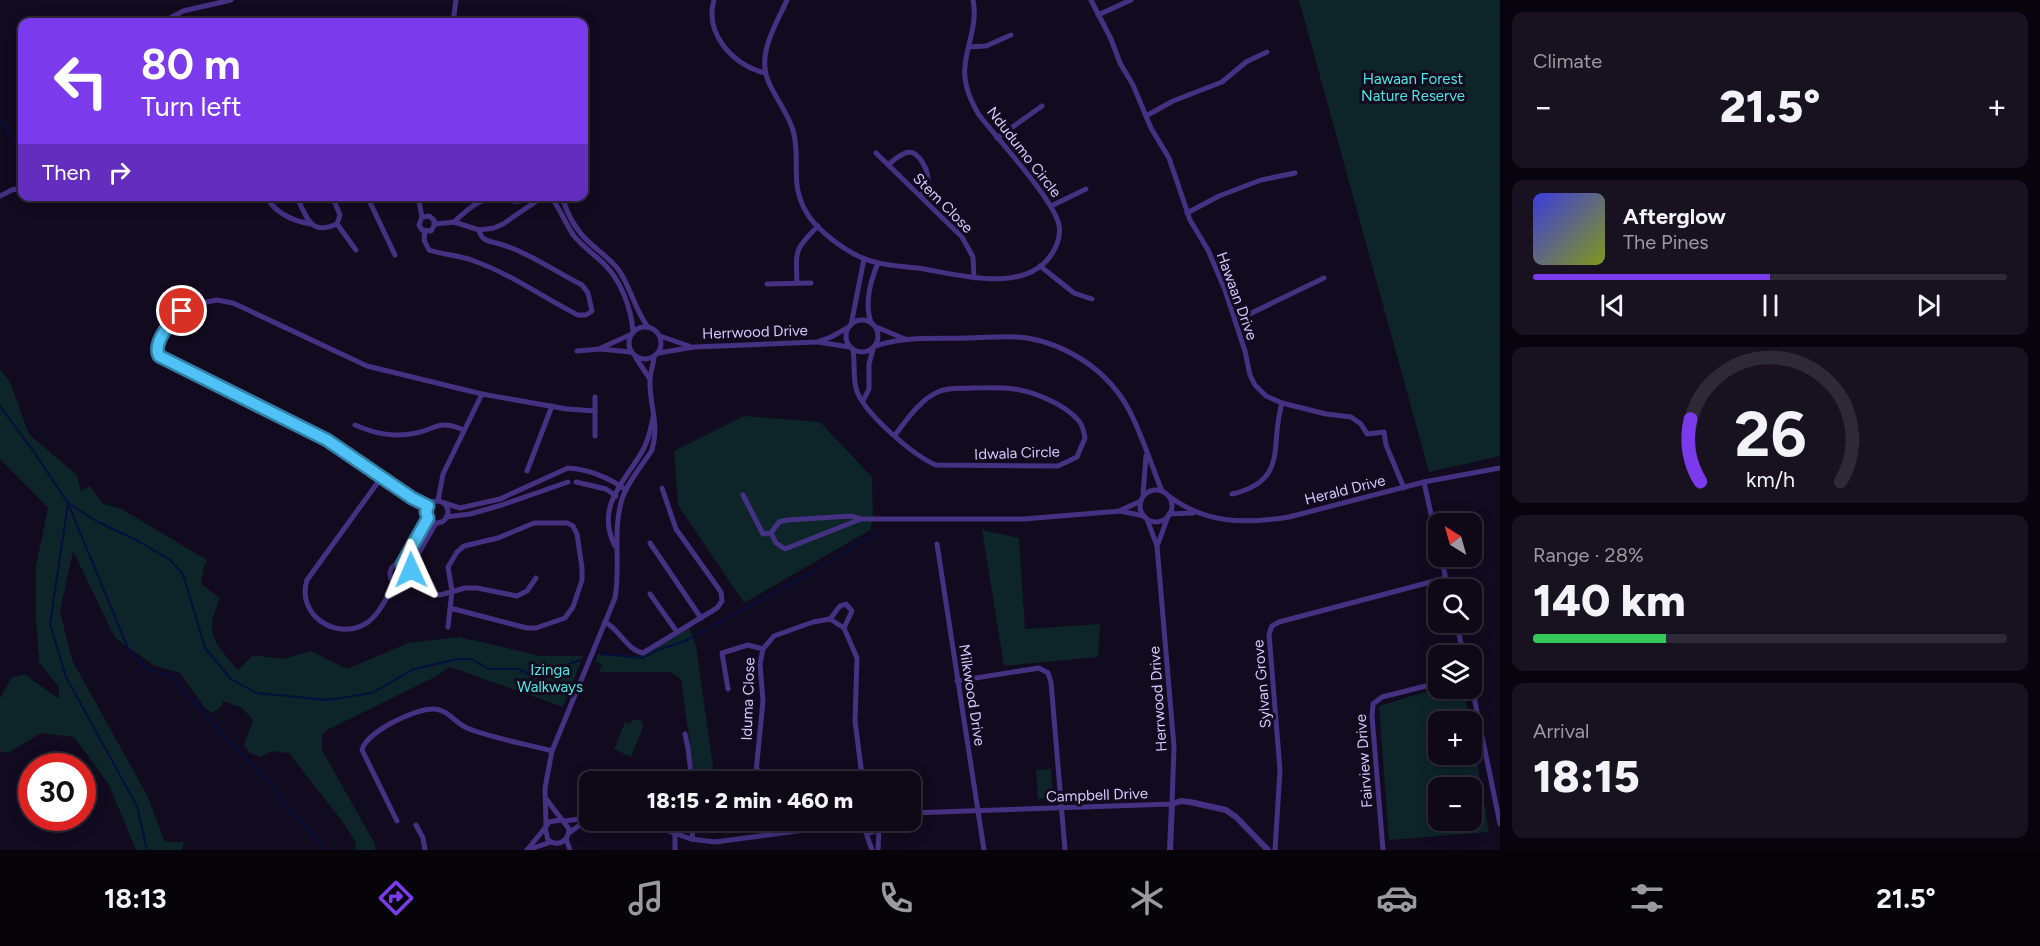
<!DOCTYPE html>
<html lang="en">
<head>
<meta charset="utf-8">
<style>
	:root { --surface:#0e0817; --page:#171120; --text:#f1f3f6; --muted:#9b9aa1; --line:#2e2936; --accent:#7c3aed }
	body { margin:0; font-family:Figtree,sans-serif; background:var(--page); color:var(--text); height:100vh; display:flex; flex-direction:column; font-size:22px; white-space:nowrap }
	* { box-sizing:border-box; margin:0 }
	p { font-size:20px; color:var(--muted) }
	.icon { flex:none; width:33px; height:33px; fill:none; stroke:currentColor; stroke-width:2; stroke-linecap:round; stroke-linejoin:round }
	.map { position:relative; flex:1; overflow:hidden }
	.sheet { display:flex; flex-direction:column; gap:12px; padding:12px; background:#08040d; width:540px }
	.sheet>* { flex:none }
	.top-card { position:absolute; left:18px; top:18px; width:570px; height:183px; border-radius:12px; box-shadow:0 3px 15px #0003,0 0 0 2px var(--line); background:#7c3aed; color:#fff; overflow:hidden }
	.needle { width:39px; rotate:323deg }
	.controls { position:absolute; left:1428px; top:513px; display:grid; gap:12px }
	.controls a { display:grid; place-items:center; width:54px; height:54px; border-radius:12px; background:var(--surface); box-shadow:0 3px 15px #0003,0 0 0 2px var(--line); font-size:30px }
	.speed { position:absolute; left:18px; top:753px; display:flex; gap:12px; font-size:30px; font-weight:700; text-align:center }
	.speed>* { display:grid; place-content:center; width:78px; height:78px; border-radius:50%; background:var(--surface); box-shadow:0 3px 15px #0003,0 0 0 2px var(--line); line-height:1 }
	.speed .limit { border:9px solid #d22; background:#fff; color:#111 }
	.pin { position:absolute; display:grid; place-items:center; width:51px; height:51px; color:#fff; margin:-26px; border:3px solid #fff; border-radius:50%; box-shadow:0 2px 6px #0007 }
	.me { position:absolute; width:66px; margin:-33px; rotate:359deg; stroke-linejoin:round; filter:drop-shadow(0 0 4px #0008) }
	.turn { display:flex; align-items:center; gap:21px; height:126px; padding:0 24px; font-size:27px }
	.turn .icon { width:78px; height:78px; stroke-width:2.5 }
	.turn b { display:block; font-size:42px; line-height:51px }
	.then { display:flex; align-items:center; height:57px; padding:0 24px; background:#0003; gap:12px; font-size:22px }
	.big { font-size:45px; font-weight:800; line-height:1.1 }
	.sheet .tile { flex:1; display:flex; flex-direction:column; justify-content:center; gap:9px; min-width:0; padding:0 21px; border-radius:12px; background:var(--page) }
	.sheet .dial { align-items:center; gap:0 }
	.dial svg { height:156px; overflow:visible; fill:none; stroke:var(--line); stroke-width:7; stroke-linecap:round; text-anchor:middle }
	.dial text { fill:var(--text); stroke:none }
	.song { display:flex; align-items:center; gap:18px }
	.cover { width:72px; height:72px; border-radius:9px; background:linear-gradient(135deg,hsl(240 70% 55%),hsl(70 70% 35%)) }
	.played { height:6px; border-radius:3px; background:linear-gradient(90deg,var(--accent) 50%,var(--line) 50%) }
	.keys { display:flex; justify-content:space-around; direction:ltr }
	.heat { display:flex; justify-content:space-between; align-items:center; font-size:33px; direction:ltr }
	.charge { height:9px; border-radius:4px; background:linear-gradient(90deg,#34c759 28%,var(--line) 0) }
	.trip { position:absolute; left:579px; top:771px; width:342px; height:60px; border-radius:12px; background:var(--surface); box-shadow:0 3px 15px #0003,0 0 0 2px var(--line); font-weight:800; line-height:60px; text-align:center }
	.menu { display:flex; height:96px; justify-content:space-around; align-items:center; background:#060309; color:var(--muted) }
	.menu .icon { width:42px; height:42px }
	.menu .on { color:var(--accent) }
	.menu b { font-size:27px; color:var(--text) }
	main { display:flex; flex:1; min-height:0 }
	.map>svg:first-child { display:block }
</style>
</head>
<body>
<main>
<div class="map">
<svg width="1500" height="850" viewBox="0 0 1500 850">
	<rect width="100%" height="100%" fill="#120a1f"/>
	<g fill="#0d2429" fill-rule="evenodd">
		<path d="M1299,0H1500V456L1429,472Z"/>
		<path d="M0,369L10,382L29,434L77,475L81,491L90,486L103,504L120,508L207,560L204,566L201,584L220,598C204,635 214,641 238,670L253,655L283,659L311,651L347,669L408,643L459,637L541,656H583L563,707L450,667L435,677L329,729L322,735V750L375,844V850H355L356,843L342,821L288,752L284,753L273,751L260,757L250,753L244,745L253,720L242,708L223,701L222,706L212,713L205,708L180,673L155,666L115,638L73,551L60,611L72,660L148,797L165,842H184L182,850H136L109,785L74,737L41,733L8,753L0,751V698L11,678L24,674L59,699V687L39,662L36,617V566L48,508L0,459Z"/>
		<path d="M744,416L820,422L872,477L873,518L870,530L744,603L678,505L674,451Z"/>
		<path d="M982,530L1019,538L1025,629L1100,624L1098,657L1004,666Z"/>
		<path d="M689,627L696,646L715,781H695L681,679L671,672H599L602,664L595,662L598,654L638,656L646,654Z"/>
		<path d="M1438,688L1464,689L1470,721L1438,722V754H1472V732L1489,832L1389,840L1379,706ZM1438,788H1472V820H1438Z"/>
		<path d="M638,719L642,722L643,727L631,757L614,749L625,722L629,724L633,720Z"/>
		<path d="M1051,769L1053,798L1038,799L1036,770Z"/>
	</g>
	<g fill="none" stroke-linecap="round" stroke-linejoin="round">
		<g stroke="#050e3d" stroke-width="2">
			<path d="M0,120L19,145"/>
			<path d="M0,406L34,452L68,503L50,624L66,677L137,806L147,850"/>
			<path d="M68,503L98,522L138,541L170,560L183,574L205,648L231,679L256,693L328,700L372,693L414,669L458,659H471L489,669H519L530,675L555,670L580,660"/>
			<path d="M69,506L130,653L150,671L169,674L253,767L269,782L285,808L304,824L325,850"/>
			<path d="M601,654L643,658L657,650L685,641L809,574L879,531"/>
		</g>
		<g stroke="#443182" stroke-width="5">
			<path d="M714,0C704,34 734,66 765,73"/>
			<path d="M787,0C775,27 755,56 770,85C777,100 788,114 793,130C802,162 787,185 810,218C821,232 840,247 856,255C875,265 897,266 918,268C956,274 1024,295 1051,255C1057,247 1061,235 1059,225C1054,200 997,138 979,115C970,100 963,83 965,66C967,43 978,24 973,0"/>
			<path d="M1091,0L1111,39L1120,63L1133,85L1151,128L1169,158L1190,220L1208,250L1225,290L1245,351L1250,375L1255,385L1266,396L1282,403L1326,414L1351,417L1361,424L1367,434L1384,432L1386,445L1404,488"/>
			<path d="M1098,15L1131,0"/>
			<path d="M163,22L183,11L231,0"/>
			<path d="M453,22L456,0"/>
			<path d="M969,47L986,46L1011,35"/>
			<path d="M1146,116L1173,101L1222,82L1246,62L1267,52"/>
			<path d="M997,138L1042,106"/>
			<path d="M876,153L962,237L973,257L974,278"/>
			<path d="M888,165C894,160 901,153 909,152C919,152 928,170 928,179C929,185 924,191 920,196"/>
			<path d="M0,196L12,190L22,188"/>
			<path d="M266,196C275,213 293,221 311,224"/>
			<path d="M296,196C308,218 309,236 337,224L340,215L332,196"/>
			<path d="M367,196L395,255"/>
			<path d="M418,196L422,217L419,225L422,230L431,231L434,226V220L429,216L422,217"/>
			<path d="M550,196C560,208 565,223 574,236C583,247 595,255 605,265C621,281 631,308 633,331"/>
			<path d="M562,196C567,214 577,232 591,244C600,252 610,259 618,269C631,287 634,309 648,327"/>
			<path d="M1051,206L1086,189"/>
			<path d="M1187,213L1219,196L1261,180L1295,173"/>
			<path d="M454,222C466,211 480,197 497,198C512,199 515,206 530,196"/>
			<path d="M337,224L356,250"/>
			<path d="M435,224L454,222L479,230L494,228L503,224L544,196"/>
			<path d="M425,231L424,240L429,250C444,255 460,255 474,261C511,274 544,298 578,315H586L592,311L588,293L582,285C556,272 525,250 496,243C488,241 481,240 479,230"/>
			<path d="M1040,266L1074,293L1092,299"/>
			<path d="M797,283C796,250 794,250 818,226"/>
			<path d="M767,284L811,283"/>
			<circle cx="862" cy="336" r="16"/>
			<path d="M1235,321L1324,278"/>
			<path d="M871,322C864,303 870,282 878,263"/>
			<path d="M851,325L864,259"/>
			<circle cx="645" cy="343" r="16"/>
			<path d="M876,327L905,339"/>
			<path d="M660,336L689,346"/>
			<path d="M818,342L849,347"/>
			<path d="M876,346C904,336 937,339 967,338C987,338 1007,335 1027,338C1069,345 1109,372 1129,410C1142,435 1151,464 1162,491"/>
			<path d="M601,348L632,334"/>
			<path d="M853,350C855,362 853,376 856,388C861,411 914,456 936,465L1058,466L1077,457L1085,438C1084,432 1083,426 1079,421C1066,405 1033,391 1014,389C1000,387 986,388 972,388C960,389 947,387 936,393C919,401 906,421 895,435"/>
			<path d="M577,351L600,349L631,352"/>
			<path d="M658,353L694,347L817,342L831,337L849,327"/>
			<path d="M636,358L650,379"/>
			<path d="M863,401L869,389V364L873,349"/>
			<path d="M355,425C374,433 390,437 410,434C436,431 436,418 464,430"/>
			<path d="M595,436V397"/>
			<path d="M527,471L552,406"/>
			<path d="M381,478L307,580C296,614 335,641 365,624C379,616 387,596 395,583"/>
			<path d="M576,482L606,489L616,496"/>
			<path d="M1424,482L1438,546"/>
			<circle cx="1156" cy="506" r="16"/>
			<path d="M1143,494L1146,456"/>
			<path d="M1232,494C1290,480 1269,445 1282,403"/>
			<path d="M743,495L763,534L771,533"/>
			<path d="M1170,497C1207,524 1245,524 1289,517L1424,482L1500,468"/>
			<path d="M438,501L443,474L482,394"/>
			<circle cx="437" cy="512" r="11"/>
			<path d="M444,503L460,508L500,499L568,468C588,469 610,478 626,490"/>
			<path d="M428,506L412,498L327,440L159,356L157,353V345L176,315L190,305L217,300L233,303L367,366L482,394L567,409L595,411"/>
			<path d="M1121,510L1141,501"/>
			<path d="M1169,514L1193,513"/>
			<path d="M446,517L470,514L502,505L568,482"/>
			<path d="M861,519L785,549L776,543L771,533L779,522L787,520L851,516L861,519H1024L1120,511L1144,516"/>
			<path d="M650,543L701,618"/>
			<path d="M937,544L984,850"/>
			<path d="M1158,544L1168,516"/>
			<path d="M615,546C594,505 627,480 644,448C649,438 651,428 653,417"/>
			<path d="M1441,556L1448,590"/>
			<circle cx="401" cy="574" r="11"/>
			<path d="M402,564L428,518"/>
			<path d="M410,568L436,523"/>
			<path d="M411,579L435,594L440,595L465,588H477L517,596L527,591L536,578"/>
			<path d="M650,594L677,632"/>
			<path d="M830,619L840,606L846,604L852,611L844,628"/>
			<path d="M605,622C620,630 628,651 643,653L717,608L722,601L721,592L676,529L662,488"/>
			<path d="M1456,622L1464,656"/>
			<path d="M448,627L452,591L448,567L457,552L464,546L498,538L534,523H567L573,526L577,534L582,568V580L573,607L565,618L536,628H527L450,608"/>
			<path d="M957,681L1039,668L1048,673L1051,682L1065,850"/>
			<path d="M1472,687L1500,824"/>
			<path d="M728,689L722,653L748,645L763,649"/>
			<path d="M685,734L688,748L692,782"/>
			<path d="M861,768L868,782"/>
			<path d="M757,769L769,782"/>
			<path d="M755,782L763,701L760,664L763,649L774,636L813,622L830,619L844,628L857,658L855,721L861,768L860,782"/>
			<path d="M547,800L569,829C568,842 558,847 548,840L545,828L549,822L560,820"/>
			<path d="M910,813L1172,804L1174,747L1157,546L1147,519"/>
			<path d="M637,820L691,839L715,842L842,825L853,820"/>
			<path d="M858,820L860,828L869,833L879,830L883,820"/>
			<path d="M397,821L362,750C366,732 417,707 435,709C448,710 455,723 467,728C491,738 526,744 552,751"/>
			<path d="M563,821L590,818"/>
			<path d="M416,825L423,838L425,850"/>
			<path d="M546,825L545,788L552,751L615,598C621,565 612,532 622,499C628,481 642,466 652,450C660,423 649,406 650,380C650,372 654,364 654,356"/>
			<path d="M569,833L588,819"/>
			<path d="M866,833L872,850"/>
			<path d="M566,839L570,850"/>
			<path d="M692,839L694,820"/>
			<path d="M527,850L545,828"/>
			<path d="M527,850L551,842"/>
			<path d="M675,850V834"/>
			<path d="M878,850L879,830"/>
			<path d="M1275,850L1280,770L1269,634L1272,626L1279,622L1446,578"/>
			<path d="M1383,850L1372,716L1373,704L1382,697L1438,683"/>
		</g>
		<path stroke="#443182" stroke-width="6" d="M1170,850L1172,804L1181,801L1190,802L1226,810L1236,817L1268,850"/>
	</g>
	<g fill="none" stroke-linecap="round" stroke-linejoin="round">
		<defs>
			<path id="route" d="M182,311C172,319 152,343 159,356L327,440L412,498L428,506L426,512L428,518L402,564L408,566L411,570"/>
		</defs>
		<use href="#route" stroke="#337fa1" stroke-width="15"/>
		<use href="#route" stroke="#4fc3f7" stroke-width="10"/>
	</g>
	<g text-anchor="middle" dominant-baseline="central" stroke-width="6" stroke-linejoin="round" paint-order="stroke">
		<g font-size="15" fill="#4be8e0" stroke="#120a1f">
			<text x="1413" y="79">Hawaan Forest<tspan x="1413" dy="17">Nature Reserve</tspan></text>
			<text x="550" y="670">Izinga<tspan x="550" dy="17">Walkways</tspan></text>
		</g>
		<g font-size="15" fill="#d9c8ff" stroke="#120a1f">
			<text transform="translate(1024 152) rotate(52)">Ndudumo Circle</text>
			<text transform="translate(943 203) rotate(45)">Stem Close</text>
			<text transform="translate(1237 296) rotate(70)">Hawaan Drive</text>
			<text transform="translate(755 332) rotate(-2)">Herrwood Drive</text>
			<text transform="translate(1017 453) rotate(-2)">Idwala Circle</text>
			<text transform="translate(1345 490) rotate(-14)">Herald Drive</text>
			<text transform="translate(1262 684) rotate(-95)">Sylvan Grove</text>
			<text transform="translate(972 695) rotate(81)">Milkwood Drive</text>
			<text transform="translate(748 699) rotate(-88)">Iduma Close</text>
			<text transform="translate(1158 699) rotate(-94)">Herrwood Drive</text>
			<text transform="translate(1364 761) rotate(-94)">Fairview Drive</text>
			<text transform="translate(1097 795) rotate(-2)">Campbell Drive</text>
		</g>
	</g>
</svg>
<div class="controls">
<a><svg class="needle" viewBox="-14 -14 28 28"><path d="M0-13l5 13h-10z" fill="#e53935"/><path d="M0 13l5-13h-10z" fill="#9b9aa1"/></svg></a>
<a><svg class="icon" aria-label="search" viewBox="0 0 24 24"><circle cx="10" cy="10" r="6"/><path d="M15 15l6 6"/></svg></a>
<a><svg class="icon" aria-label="layers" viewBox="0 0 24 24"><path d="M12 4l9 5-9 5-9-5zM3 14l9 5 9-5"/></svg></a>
<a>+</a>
<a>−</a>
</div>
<div class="speed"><div class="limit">30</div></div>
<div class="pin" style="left:182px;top:311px;background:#d93025"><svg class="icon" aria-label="arrive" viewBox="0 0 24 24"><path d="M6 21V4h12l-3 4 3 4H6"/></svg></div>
<svg class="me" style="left:411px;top:570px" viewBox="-20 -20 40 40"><path d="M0-17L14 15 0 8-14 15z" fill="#4fc3f7" stroke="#fff" stroke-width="4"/></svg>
<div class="trip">18:15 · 2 min · 460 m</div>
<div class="top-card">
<div class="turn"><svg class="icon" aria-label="left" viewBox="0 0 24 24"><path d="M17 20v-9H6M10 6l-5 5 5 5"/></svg><div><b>80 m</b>Turn left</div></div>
<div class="then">Then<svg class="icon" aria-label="right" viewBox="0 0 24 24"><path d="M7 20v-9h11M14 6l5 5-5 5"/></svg></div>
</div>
</div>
<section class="sheet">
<div class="tile"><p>Climate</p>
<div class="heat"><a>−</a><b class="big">21.5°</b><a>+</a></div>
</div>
<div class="tile">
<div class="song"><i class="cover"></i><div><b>Afterglow</b><p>The Pines</p></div></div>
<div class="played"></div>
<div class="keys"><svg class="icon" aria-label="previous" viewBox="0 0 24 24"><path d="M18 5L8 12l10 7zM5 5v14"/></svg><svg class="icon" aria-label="pause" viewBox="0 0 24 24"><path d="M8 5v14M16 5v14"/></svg><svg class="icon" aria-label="next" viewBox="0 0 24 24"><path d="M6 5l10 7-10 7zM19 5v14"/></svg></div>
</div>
<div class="tile dial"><svg viewBox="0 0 100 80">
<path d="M14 69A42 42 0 1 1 86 69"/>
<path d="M14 69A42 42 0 0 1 9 37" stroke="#7c3aed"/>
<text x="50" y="56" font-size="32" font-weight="700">26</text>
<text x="50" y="72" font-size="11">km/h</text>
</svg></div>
<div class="tile"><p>Range · 28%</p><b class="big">140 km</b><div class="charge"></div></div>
<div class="tile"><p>Arrival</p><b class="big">18:15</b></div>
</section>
</main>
<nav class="menu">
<b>18:13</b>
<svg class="icon on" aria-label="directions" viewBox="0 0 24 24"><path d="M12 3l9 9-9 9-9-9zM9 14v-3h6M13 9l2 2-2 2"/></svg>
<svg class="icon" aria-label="music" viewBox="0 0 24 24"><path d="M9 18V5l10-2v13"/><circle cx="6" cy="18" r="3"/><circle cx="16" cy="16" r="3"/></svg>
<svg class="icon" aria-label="phone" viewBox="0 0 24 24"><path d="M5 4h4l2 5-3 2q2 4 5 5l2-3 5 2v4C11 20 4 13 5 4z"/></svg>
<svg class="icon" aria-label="climate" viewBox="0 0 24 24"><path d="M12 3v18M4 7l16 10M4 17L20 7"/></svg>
<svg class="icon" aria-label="car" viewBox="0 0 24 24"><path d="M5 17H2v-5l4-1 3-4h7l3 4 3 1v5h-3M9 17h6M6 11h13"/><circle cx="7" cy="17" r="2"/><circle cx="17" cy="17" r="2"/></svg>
<svg class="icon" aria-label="filters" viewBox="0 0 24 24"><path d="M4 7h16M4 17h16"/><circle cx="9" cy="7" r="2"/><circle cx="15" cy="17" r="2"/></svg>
<b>21.5°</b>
</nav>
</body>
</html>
